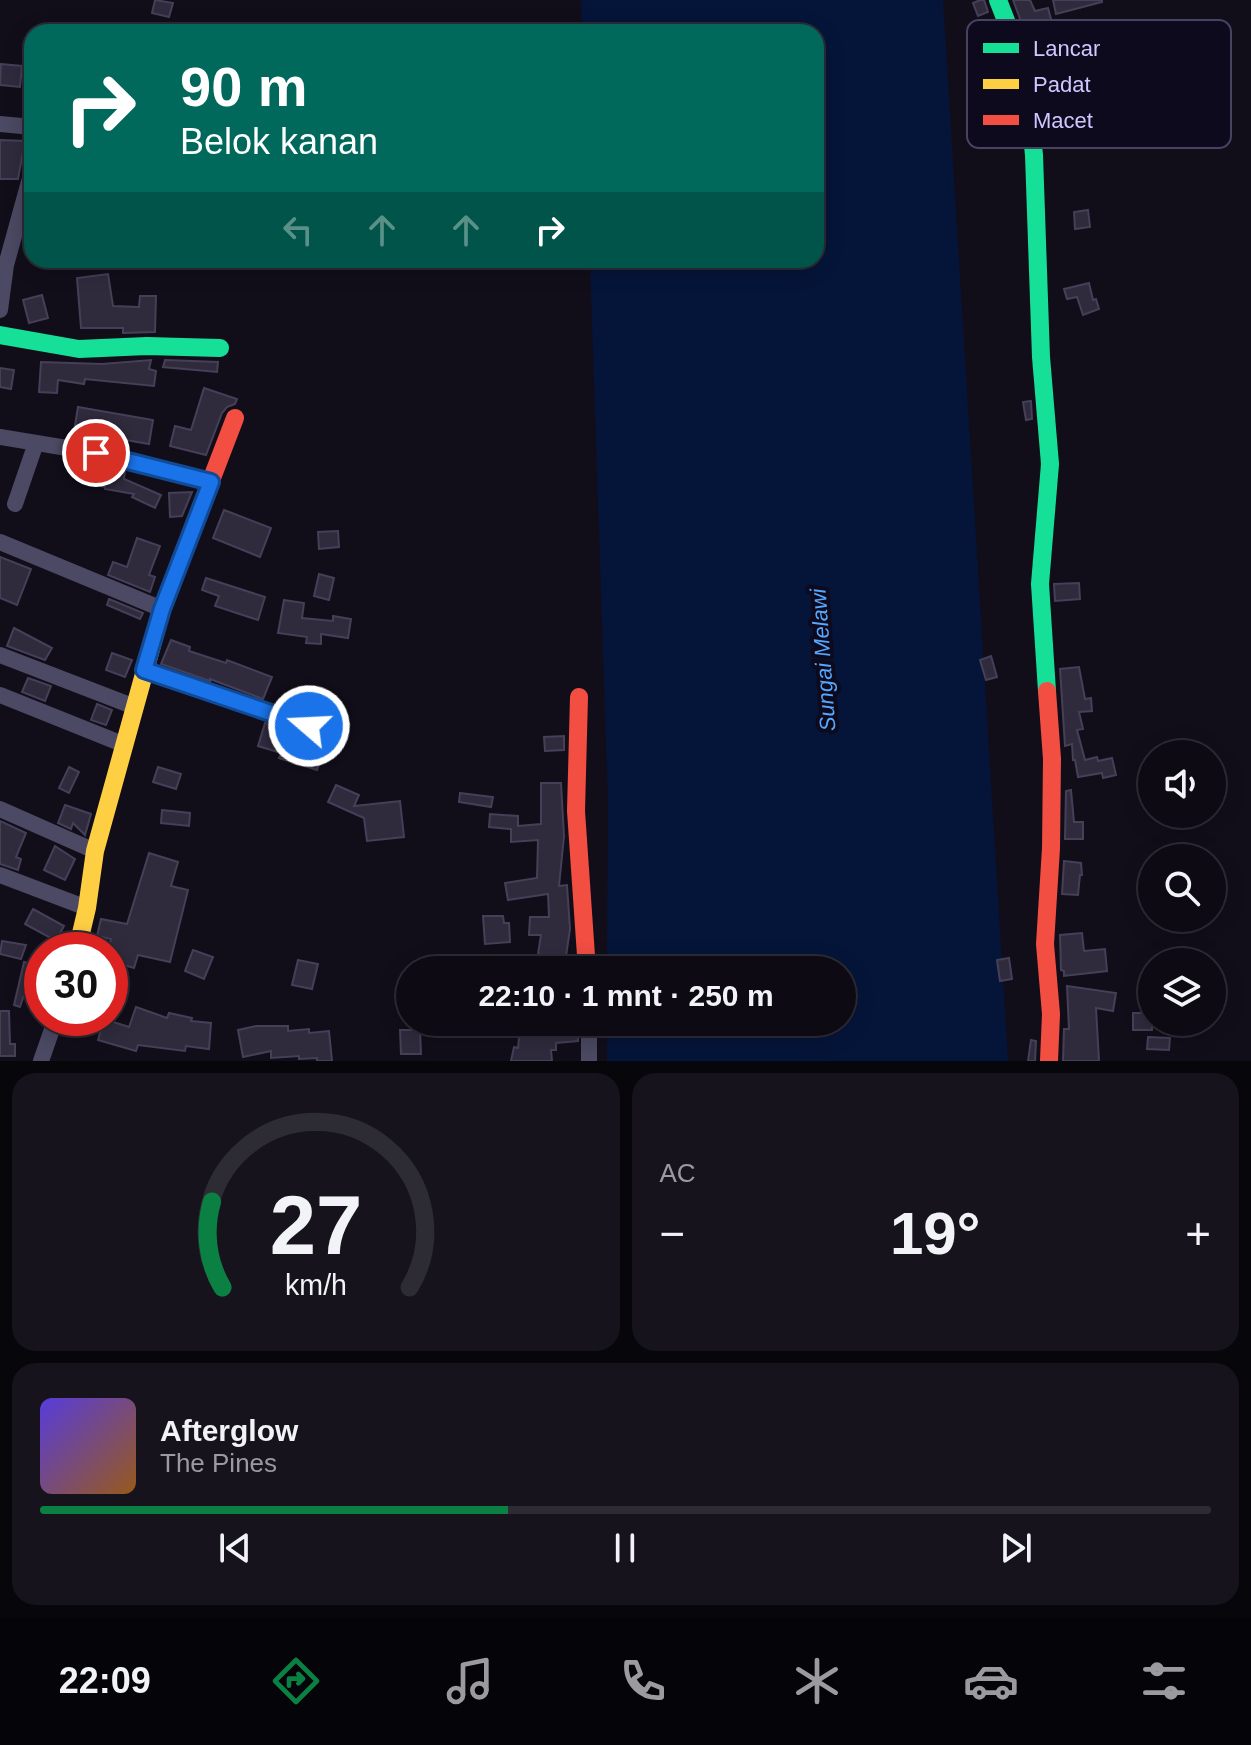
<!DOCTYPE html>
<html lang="id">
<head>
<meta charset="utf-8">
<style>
	:root { --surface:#0d0a14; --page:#16131d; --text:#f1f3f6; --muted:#9a9aa0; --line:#2d2b34; --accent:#0b8043 }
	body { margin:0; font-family:Helvetica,sans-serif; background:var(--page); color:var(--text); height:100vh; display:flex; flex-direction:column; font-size:30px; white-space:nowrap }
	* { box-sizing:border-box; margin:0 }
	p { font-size:26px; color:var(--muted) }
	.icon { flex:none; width:44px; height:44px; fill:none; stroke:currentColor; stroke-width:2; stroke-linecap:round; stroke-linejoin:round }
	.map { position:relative; height:1061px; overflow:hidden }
	.side { display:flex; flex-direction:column; gap:12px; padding:12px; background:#07060b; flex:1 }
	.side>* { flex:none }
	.hud { position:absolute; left:24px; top:24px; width:800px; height:244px; border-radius:24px; box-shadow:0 4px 20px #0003,0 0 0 2px var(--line); background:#00695c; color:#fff; overflow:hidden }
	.fabs { position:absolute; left:1138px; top:740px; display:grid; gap:16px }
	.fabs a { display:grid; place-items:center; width:88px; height:88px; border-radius:50%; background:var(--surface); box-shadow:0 4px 20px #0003,0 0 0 2px var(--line); font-size:40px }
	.speed { position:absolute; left:24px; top:932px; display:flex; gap:16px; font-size:40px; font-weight:700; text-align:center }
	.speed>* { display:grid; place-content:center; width:104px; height:104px; border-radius:50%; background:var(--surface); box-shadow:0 4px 20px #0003,0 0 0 2px var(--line); line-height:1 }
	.speed .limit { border:12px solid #d22; background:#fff; color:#111 }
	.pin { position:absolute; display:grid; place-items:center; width:68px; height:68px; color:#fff; margin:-34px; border:4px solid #fff; border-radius:50%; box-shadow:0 2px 8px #0007 }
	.me { position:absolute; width:88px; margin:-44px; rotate:289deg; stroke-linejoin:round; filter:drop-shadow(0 0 6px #0008) }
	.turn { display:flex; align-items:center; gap:28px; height:168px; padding:0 24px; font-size:36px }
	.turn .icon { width:104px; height:104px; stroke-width:2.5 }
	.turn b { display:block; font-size:56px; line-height:68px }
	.lanes { display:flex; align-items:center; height:76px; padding:0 24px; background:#0003; justify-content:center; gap:40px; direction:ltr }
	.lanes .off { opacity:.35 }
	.big { font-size:60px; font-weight:600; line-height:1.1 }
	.side .card { flex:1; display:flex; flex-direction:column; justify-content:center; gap:12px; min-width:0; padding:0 28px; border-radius:24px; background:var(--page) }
	.side .dial { align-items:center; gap:0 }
	.dial svg { height:208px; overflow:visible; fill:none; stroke:var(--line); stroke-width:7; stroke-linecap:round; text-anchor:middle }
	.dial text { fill:var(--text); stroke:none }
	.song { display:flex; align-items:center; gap:24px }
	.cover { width:96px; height:96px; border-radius:12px; background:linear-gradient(135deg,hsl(250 70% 55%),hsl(30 70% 35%)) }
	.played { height:8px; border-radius:4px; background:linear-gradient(90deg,var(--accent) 40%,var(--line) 40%) }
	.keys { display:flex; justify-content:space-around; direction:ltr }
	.heat { display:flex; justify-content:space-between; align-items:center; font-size:44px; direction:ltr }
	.side .tiles { flex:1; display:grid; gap:12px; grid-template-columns:1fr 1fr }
	.card:last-child { grid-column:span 2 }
	.trip { position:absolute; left:396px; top:956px; width:460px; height:80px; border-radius:40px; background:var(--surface); box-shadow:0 4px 20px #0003,0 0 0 2px var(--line); font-weight:600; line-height:80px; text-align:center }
	.dock { display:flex; height:128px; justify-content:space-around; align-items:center; background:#050408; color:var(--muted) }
	.dock .icon { width:56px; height:56px }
	.dock .current { color:var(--accent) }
	.dock b { font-size:36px; color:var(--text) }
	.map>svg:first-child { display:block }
</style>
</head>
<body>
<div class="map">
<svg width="1251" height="1061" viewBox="0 0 1251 1061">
	<rect width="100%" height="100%" fill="#110e1a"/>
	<path fill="#05153a" d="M581,0H943L1008,1061H607V1022H842V970H607L608,801L590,260H816V32H582Z"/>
	<g fill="#2f2b3d" stroke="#453f58" stroke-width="2">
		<path d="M155,0L173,3L169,17L152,13Z"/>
		<path d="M980,0H984L988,12L978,16L973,3Z"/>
		<path d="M1013,0H1030L1035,11L1048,8L1054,30L1039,34V38L1028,40Z"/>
		<path d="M1053,0H1102V2L1056,14Z"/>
		<path d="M1,64L22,66L20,87L0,85Z"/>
		<path d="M0,140L25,141L18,179H0Z"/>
		<path d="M1088,210L1090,227L1075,229L1074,212Z"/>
		<path d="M108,274L113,306L139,307L140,296H156L155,332L123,333V328H81L77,278Z"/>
		<path d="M1089,283L1093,300L1096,299L1099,309L1083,315L1077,297L1067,299L1064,289Z"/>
		<path d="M42,295L48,318L29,323L23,300Z"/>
		<path d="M151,360L149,369L156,371L154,386L85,379L84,384L58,380L57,393L39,392L41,362L102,364Z"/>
		<path d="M165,360L218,362L217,372L163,367Z"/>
		<path d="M0,368L14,370L11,389L0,387Z"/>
		<path d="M204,388L237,399L235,404L227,407L222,413L206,455L170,446L175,426L191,430Z"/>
		<path d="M1031,401L1032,419L1026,420L1023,402Z"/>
		<path d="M78,407L153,420L149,444L74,431Z"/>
		<path d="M82,462L125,470L124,479L161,495L155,508L132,497L134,494L105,489V487L78,480Z"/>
		<path d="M192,492L182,516L170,517L169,493Z"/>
		<path d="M224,510L271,528L260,557L213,538Z"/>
		<path d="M338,531L339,547L319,549L318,532Z"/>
		<path d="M137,538L160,546L149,575L155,577L150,592L108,575L113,562L127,567Z"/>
		<path d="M0,557L31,569L17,605L0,598Z"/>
		<path d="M319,574L334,578L329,600L314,596Z"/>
		<path d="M206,578L265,597L258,620L215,606L219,596L202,590Z"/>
		<path d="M1079,583L1080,599L1055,601L1054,584Z"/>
		<path d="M109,599L143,613L140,619L107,605Z"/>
		<path d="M284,600L304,603L302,618L333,621V616L351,619L348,638L321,634V644L306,643L307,637L278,633Z"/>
		<path d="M14,628L52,648L45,660L7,646Z"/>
		<path d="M171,640L190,647L189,651L226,663L227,660L272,677L263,699L210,679V681L161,664Z"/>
		<path d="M112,653L132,660L125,677L106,670Z"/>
		<path d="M991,656L997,677L986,680L980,660Z"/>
		<path d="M1079,667L1085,699L1091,698L1092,711L1079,712L1083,729L1077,730L1085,760L1097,757L1098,761L1112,758L1116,775L1103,778L1102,773L1078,777L1075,760H1073L1072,744L1065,746L1060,669Z"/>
		<path d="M28,678L51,686L45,701L22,692Z"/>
		<path d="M97,704L112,710L106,725L91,720Z"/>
		<path d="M265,723L326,742L317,770L279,758L281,753L258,746Z"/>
		<path d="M564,736V750L545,751L544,737Z"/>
		<path d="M69,767L79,772L69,793L59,788Z"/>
		<path d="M158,767L181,774L176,789L153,782Z"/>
		<path d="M541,783H561L564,836L559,886L567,885L570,929L564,970H547V956L538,954L541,935H529L530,917H549L548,894L508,900L505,883L537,878L538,840L511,842V829L489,827L490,814L518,816V826L541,824Z"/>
		<path d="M336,785L359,795L354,806L400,801L404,837L367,841L364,818L328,802Z"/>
		<path d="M1071,790L1074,822H1083V839H1065L1066,791Z"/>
		<path d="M460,793L493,797L491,807L459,802Z"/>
		<path d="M65,805L91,814L85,835L73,823L71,829L58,823Z"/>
		<path d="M162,810L190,813L189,826L161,823Z"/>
		<path d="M0,821L26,833L16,857L21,859L18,870L0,864Z"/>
		<path d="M55,846L75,859L65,880L44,870Z"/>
		<path d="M149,853L178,862L171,886L188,890L170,962L138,955L134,968L110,961V950H108L111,939L97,936L101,919L127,924Z"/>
		<path d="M1064,861L1081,863L1082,875H1080L1078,895L1062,894Z"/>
		<path d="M33,909L64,926L56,941L25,924Z"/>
		<path d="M483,916H503L504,923H509L510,942L485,944Z"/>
		<path d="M1082,933L1084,951L1105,949L1107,971L1064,976V971L1061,970L1060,935Z"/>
		<path d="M2,941L26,945L21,959L0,954Z"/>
		<path d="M193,950L213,957L204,979L185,971Z"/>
		<path d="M1009,958L1012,979L1000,981L997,960Z"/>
		<path d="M298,960L318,964L312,989L292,985Z"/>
		<path d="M24,962L34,965L28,983L36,984L34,997L24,995L20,1007L14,1005Z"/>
		<path d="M1067,986L1116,993L1113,1011L1096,1008L1099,1061H1063L1064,1029H1069Z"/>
		<path d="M136,1007L167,1018L169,1013L192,1018L191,1021L211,1023L209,1049L186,1046L185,1051L138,1045L136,1051L98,1040L104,1019L129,1027Z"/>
		<path d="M0,1011H9L10,1044H15V1056H0Z"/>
		<rect x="1133" y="1013" width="19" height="17"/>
		<path d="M532,1022H565L564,1031L578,1030V1041L556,1043V1050H551L552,1061H511L514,1047L518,1048L520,1028L531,1030Z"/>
		<path d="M256,1026H288V1031L309,1029V1033L329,1031L332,1061H317V1058L299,1059V1056L271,1058V1051L243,1057L238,1030Z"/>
		<path d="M400,1030H420L421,1054H401Z"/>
		<path d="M1148,1037L1170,1038L1169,1050L1147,1049Z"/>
		<path d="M1031,1040L1036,1041L1035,1061H1028Z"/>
	</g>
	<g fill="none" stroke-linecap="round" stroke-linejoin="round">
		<g stroke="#4b4963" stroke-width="16">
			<path d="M0,124L32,127"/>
			<path d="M0,310L6,265L32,171"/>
			<path d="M0,437L115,456L211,482"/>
			<path d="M15,504L36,443"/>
			<path d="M0,542L162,609"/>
			<path d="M0,655L135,707"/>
			<path d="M144,670L309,726"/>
			<path d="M0,695L125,745"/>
			<path d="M0,809L95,851"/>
			<path d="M0,875L87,908"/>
			<path d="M589,1022V1061"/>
			<path d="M41,1061L56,1018"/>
		</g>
		<g stroke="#16e098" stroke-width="18">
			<path d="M998,0L1025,70L1034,155L1041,357L1050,464L1040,584L1047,691"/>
			<path d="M0,335L79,349L147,346L220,348"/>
		</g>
		<path stroke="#ffcf43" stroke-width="18" d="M77,950L87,908L95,851L162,609L187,543"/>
		<g stroke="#f24e42" stroke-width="18">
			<path d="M187,543L235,418"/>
			<path d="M1047,691L1052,759L1051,848L1045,944L1051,1014L1049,1061"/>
			<path d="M579,697L576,811L587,970"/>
		</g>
	</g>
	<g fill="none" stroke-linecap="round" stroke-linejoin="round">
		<defs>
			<path id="route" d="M96,453L211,482L162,609L144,670L309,726"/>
		</defs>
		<use href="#route" stroke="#114b97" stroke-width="20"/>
		<use href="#route" stroke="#1a73e8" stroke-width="14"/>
	</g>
	<g text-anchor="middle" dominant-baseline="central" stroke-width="8" stroke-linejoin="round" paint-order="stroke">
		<g font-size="22" font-style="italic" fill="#55a7ff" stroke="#0e0a1e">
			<text transform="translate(823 660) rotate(-94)">Sungai Melawi</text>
		</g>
	</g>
	<rect x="967" y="20" width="264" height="128" rx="12" fill="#0e0a1e" stroke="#484362" stroke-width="2"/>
	<rect x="983" y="43" width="36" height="10" fill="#16e098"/>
	<rect x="983" y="79" width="36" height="10" fill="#ffcf43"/>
	<rect x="983" y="115" width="36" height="10" fill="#f24e42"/>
	<g font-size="22" fill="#d0c7ff">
		<text x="1033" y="56">Lancar</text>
		<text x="1033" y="92">Padat</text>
		<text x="1033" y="128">Macet</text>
	</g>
</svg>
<div class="fabs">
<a><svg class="icon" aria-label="sound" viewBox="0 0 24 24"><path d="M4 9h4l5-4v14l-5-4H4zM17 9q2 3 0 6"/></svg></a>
<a><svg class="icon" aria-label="search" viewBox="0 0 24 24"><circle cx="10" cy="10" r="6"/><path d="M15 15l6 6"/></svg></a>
<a><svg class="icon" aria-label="layers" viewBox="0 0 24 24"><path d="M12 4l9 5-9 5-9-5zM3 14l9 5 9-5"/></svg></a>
</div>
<div class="speed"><div class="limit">30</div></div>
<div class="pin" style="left:96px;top:453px;background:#d93025"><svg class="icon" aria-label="arrive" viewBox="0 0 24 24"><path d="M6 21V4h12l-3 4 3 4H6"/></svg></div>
<svg class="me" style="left:309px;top:726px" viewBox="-20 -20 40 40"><circle r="17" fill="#1a73e8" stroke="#fff" stroke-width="3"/><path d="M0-11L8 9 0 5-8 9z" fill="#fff"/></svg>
<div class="trip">22:10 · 1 mnt · 250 m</div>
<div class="hud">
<div class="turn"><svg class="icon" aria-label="right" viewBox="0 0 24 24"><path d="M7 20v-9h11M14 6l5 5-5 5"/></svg><div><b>90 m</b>Belok kanan</div></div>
<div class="lanes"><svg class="icon off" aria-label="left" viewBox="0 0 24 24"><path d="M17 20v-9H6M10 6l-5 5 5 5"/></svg><svg class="icon off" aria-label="ahead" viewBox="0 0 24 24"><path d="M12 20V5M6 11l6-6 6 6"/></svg><svg class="icon off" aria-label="ahead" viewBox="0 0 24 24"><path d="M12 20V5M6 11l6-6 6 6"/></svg><svg class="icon" aria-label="right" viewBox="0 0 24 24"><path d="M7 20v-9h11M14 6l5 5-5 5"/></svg></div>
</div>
</div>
<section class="side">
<div class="tiles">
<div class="card dial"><svg viewBox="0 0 100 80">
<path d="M14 69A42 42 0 1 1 86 69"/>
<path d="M14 69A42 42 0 0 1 10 36" stroke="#0b8043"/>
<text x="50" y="56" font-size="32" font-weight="700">27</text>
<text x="50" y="72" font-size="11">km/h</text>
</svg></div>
<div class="card"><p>AC</p>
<div class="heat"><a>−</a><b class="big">19°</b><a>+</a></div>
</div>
<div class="card">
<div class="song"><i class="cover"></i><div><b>Afterglow</b><p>The Pines</p></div></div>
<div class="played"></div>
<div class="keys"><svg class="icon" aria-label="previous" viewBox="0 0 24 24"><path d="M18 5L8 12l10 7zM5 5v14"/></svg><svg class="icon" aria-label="pause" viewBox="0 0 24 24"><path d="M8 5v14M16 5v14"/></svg><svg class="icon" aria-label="next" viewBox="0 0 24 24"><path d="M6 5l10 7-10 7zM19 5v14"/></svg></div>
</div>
</div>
</section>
<nav class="dock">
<b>22:09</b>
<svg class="icon current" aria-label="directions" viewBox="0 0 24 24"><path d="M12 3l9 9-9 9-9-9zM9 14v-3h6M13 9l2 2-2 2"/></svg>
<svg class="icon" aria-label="music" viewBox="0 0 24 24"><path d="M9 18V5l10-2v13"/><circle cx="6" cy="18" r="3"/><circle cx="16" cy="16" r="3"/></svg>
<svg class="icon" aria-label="phone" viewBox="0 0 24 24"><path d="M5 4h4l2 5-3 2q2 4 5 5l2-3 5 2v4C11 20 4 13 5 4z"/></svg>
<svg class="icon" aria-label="climate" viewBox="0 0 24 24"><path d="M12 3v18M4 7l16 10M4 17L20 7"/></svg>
<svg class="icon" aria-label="car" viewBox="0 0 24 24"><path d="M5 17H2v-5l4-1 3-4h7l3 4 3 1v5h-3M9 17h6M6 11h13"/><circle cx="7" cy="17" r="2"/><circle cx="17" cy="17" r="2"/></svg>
<svg class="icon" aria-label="filters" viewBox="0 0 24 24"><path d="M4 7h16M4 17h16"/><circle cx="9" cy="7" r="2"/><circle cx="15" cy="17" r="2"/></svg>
</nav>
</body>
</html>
